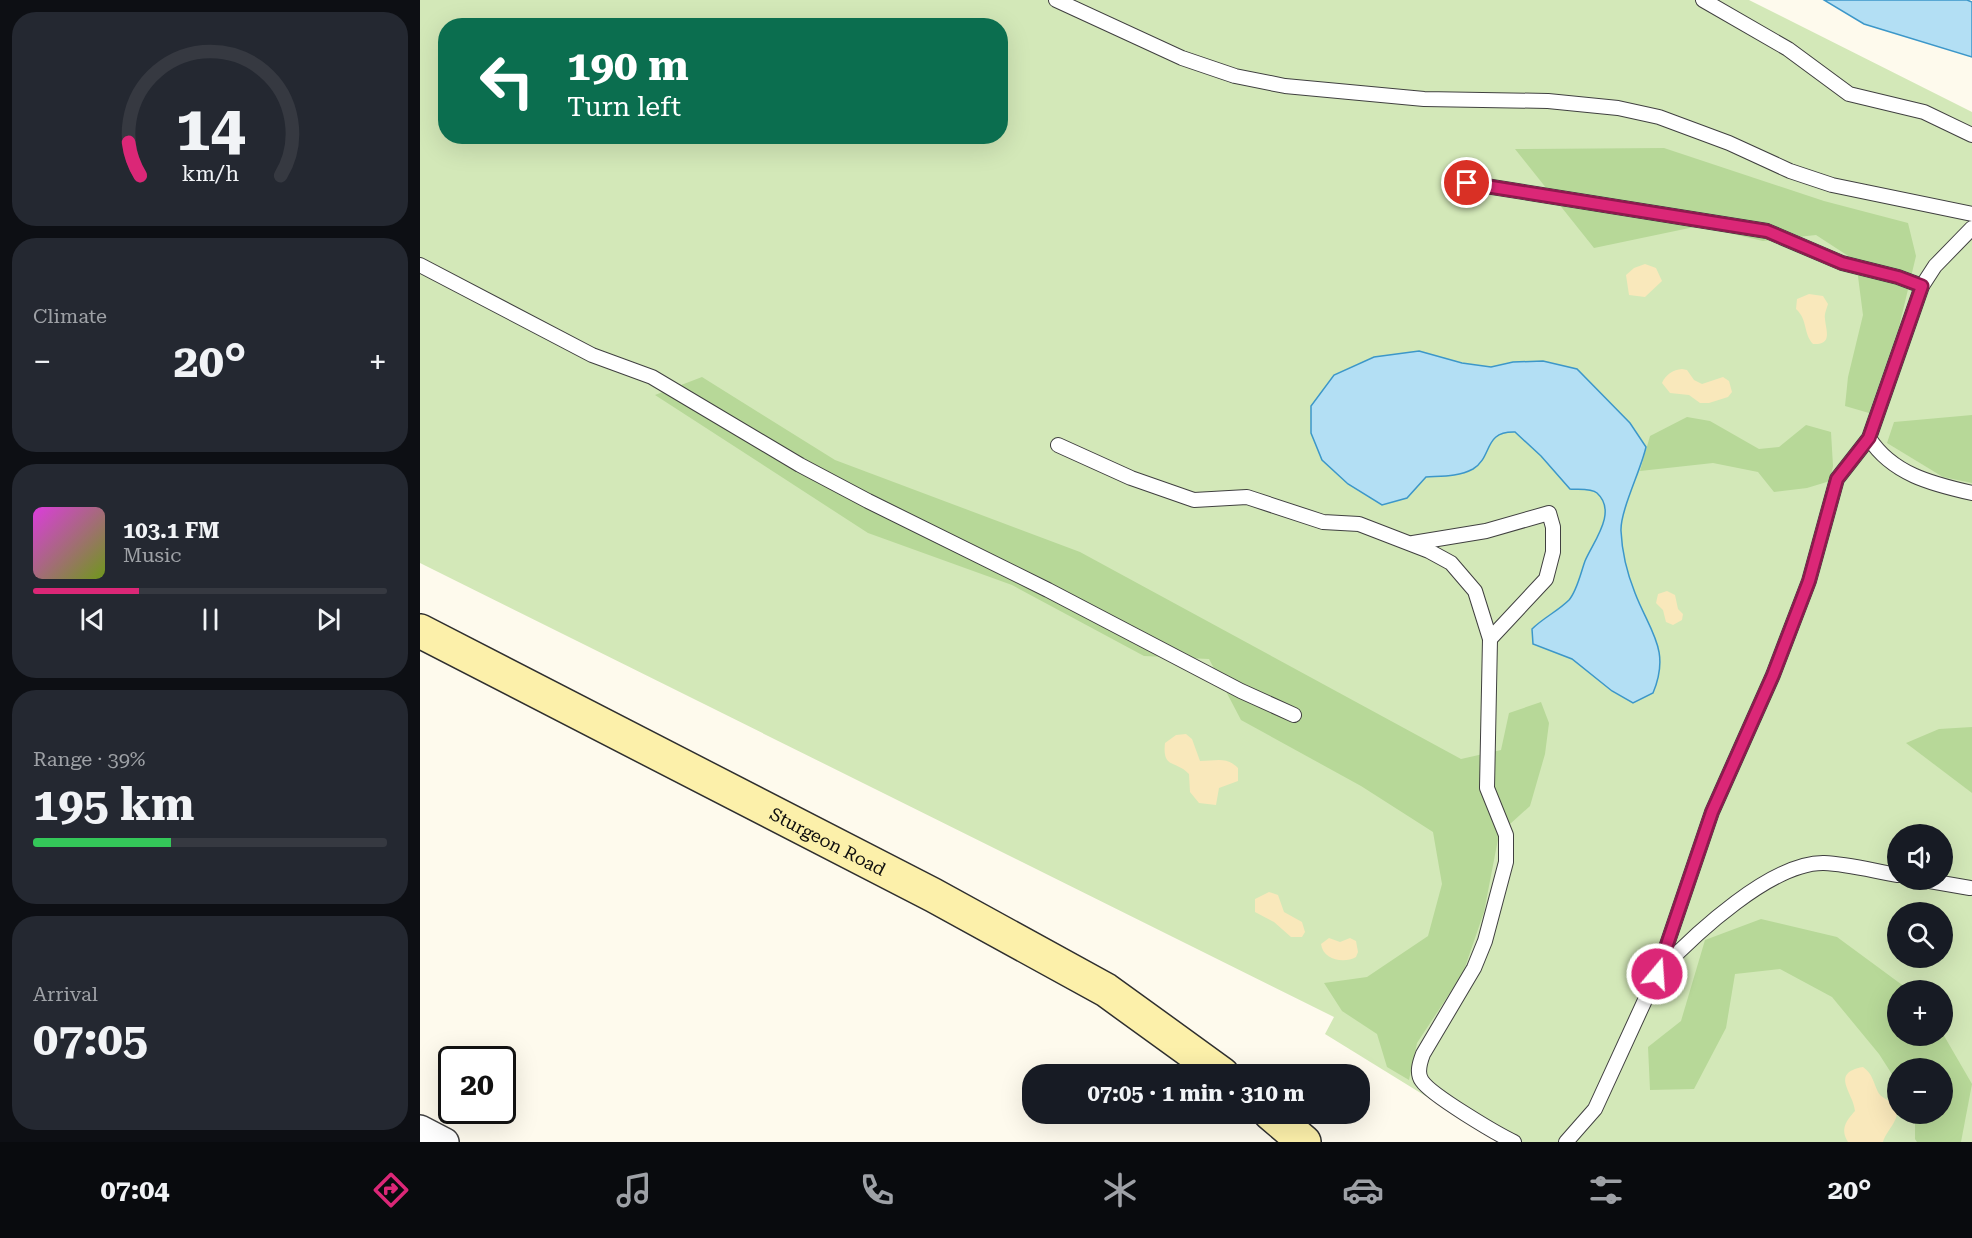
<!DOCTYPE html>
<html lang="en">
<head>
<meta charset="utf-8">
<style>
	:root { --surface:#171b24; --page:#242831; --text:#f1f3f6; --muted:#9ea1a6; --line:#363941; --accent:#db2777 }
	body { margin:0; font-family:"Roboto Serif",serif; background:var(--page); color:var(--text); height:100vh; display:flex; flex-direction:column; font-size:22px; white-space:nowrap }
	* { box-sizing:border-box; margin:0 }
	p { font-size:20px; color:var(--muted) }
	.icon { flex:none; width:33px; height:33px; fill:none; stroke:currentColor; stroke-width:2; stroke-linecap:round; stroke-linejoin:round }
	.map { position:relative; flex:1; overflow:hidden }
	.details { display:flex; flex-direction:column; gap:12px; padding:12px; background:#0d0f14; width:420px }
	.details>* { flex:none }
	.hud { position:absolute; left:18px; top:18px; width:570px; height:126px; border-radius:24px; box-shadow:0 6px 24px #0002; background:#0b6e4f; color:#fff; overflow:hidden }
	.controls { position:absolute; left:1467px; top:824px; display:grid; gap:12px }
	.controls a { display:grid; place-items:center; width:66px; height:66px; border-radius:50%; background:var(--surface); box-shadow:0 6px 24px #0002; font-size:30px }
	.speed { position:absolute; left:18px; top:1046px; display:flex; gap:12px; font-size:30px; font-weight:700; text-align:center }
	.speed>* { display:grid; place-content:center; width:78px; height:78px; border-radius:50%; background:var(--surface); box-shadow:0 6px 24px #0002; line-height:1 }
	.speed .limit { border:3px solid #111; border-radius:9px; background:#fff; color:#111 }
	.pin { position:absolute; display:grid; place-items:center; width:51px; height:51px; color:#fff; margin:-26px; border:3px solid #fff; border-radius:50%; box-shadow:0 2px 6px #0007 }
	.me { position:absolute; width:66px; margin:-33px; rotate:18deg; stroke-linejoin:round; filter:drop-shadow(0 0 4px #0008) }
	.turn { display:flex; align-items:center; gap:21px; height:126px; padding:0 30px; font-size:27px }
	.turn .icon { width:78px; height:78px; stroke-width:2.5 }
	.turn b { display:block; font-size:42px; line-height:51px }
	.big { font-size:45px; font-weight:700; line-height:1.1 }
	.details .widget { flex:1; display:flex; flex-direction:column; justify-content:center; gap:9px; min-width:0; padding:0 21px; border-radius:24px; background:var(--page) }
	.details .dial { align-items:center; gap:0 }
	.dial svg { height:156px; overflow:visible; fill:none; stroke:var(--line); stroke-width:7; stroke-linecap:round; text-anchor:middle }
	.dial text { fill:var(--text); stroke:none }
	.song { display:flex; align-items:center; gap:18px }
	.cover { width:72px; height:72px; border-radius:9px; background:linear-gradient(135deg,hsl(300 70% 55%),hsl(80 70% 35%)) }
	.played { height:6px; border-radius:3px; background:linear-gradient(90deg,var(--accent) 30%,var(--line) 30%) }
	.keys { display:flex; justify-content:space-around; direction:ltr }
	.heat { display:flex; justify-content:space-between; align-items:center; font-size:33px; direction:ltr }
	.charge { height:9px; border-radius:4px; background:linear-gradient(90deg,#34c759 39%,var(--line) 0) }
	.trip { position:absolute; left:602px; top:1064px; width:348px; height:60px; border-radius:24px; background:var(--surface); box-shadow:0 6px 24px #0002; font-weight:700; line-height:60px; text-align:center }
	.tabs { display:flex; height:96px; justify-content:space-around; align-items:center; background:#090b0e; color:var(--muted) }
	.tabs .icon { width:42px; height:42px }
	.tabs .active { color:var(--accent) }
	.tabs b { font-size:27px; color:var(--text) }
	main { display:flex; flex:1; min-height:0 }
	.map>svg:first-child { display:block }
</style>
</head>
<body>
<main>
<section class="details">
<div class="widget dial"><svg viewBox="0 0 100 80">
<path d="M14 69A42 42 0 1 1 86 69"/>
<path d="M14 69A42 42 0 0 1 8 52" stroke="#db2777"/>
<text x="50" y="56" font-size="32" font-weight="700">14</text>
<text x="50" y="72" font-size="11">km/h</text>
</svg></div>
<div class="widget"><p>Climate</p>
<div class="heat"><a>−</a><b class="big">20°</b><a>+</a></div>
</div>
<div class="widget">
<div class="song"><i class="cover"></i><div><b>103.1 FM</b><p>Music</p></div></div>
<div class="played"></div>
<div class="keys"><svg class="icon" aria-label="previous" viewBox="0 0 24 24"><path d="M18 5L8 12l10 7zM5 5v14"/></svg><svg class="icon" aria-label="pause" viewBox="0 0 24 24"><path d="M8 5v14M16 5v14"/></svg><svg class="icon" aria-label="next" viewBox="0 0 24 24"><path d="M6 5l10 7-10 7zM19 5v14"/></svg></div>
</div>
<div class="widget"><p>Range · 39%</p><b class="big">195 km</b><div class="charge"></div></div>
<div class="widget"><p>Arrival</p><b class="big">07:05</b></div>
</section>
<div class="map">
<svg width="1552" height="1142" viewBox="0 0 1552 1142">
	<rect width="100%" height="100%" fill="#fefaed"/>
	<path fill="#d3e8b8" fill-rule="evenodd" d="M0,0H1329L1552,112V1142H1080L905,1034L914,1017L0,563ZM26,26H580V136H26ZM1478,834H1522V879H1478ZM1478,912H1522V957H1478ZM1478,990H1522V1035H1478ZM1478,1068H1522V1113H1478Z"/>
	<g fill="#b7d898">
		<path d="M1244,148L1404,201L1488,223L1496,256L1479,327L1449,413L1425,406L1428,377L1443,315L1436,261L1396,235L1343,241L1279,226L1174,248L1095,149Z"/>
		<path d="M282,377L415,460L660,552L1041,759L1081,750L1089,713L1121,702L1129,723L1125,754L1110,806L1079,834L1064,912L1043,973L997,1043L989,1080L967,1067L957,1034L922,1011L904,983L947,977L1008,936L1022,884L1013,832L941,786L821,720L789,659L724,656L592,585L448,533L235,395Z"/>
		<path d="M1552,415V483L1523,477L1467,443L1474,422Z"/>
		<path d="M1267,417L1290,421L1339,449L1359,447L1386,425L1411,432L1413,466L1410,481L1387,488L1354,492L1338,472L1293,463L1220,471L1230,436Z"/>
		<path d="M1552,727V793L1486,743L1519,729Z"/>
		<path d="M1341,919L1417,937L1489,990H1478V1035L1523,1034L1552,1084L1541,1142H1497L1495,1139V1113H1522V1068H1478L1477,1082L1459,1054L1412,997L1360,969L1315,974L1306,1028L1274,1089L1230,1090L1228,1047L1261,1021L1285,940Z"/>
	</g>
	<g fill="#f9e8bb">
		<path d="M1225,264L1236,268L1242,281L1225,297L1209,295L1206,275L1214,268Z"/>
		<path d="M1389,294L1403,296L1408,304C1407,308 1404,314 1405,319C1406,331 1413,345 1393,344C1383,333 1388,320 1376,309L1377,299Z"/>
		<path d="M1262,369L1267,370L1274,380L1282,384L1303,377L1309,381L1312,392L1308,397L1289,403H1280L1269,395L1250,393L1242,383C1246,374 1253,370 1262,369Z"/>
		<path d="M1247,591L1255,595L1258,609L1263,614L1262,620L1253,625L1246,622L1243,610L1236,603L1238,594Z"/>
		<path d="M766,734L772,739L780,761C796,761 806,756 818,768V781L799,788L796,805L779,803L770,792L769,774C756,760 742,769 745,743L756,735Z"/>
		<path d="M849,892L858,895L864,912L882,922L885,932L882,937H871L854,922L835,912V899Z"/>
		<path d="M909,938L920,942L930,938L936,941L938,952L936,957C924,964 903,960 901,944Z"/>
		<path d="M1443,1067C1453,1074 1453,1082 1458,1092C1461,1098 1468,1099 1473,1104C1485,1116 1466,1130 1463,1142H1428C1420,1129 1426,1121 1435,1111C1434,1093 1409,1073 1443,1067Z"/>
	</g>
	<g fill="#b3dff4" stroke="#3c97c9" stroke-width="1.5">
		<path d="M1404,0H1547L1552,2V57L1444,24Z"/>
		<path d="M999,351L1042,363L1071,367L1093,362L1123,361L1157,369L1210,423L1226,447C1221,470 1200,511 1201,531C1202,553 1207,573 1215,593C1230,632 1251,650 1233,693L1213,703L1192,691L1152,659L1113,644L1112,629C1123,618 1138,611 1149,600C1157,591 1161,572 1165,561C1173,542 1198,512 1177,493C1171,488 1157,490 1150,489L1121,456L1095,432C1063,431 1073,457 1053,469C1038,477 1022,476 1006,477L987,498L962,505L928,484L902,460L891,433V406L914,375L954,357Z"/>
	</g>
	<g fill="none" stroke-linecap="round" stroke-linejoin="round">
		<defs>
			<g id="service">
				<path d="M636,0L762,58L815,76L865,86L1004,99L1128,101L1198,108L1239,117L1309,143L1370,171L1412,185L1552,214"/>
				<path d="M1283,0L1368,49L1429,94L1504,112L1552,135"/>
				<path d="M1047,183L1347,231L1422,263L1478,277L1502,286"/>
				<path d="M0,265L172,355L232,377L380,465L448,501L628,590L821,691L874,715"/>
				<path d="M1449,438C1472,474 1512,484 1552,493"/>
				<path d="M638,445L711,478L774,500L827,497L903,522L939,524L1009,551L1031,563L1055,591L1070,639L1067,788L1086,835V862L1065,941L1054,968L1003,1054C1000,1062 996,1073 1002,1081C1011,1095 1077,1134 1094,1142"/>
				<path d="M993,543L1066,531L1129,513L1133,527V552L1126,579L1070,639"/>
				<path d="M1498,879L1550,888"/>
				<path d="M1241,970C1275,934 1352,862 1404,863C1428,864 1454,871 1478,875"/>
				<path d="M1146,1142L1175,1109L1237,974L1292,812L1353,675L1389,581L1417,479L1449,438L1502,286L1515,266L1552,228"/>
			</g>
			<path id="minor" d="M0,1129L25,1142"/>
			<g id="secondary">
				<path id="s1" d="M0,631L513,895L686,990L802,1074"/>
				<path d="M850,1113L884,1142"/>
			</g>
		</defs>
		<use href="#service" stroke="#404040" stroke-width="16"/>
		<use href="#minor" stroke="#404040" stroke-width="30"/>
		<use href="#secondary" stroke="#2f2f2f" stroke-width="36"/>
		<use href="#service" stroke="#fff" stroke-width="14"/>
		<use href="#minor" stroke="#fff" stroke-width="27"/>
		<use href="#secondary" stroke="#fcf0aa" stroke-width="33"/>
	</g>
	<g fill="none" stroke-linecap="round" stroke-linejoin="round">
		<defs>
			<path id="route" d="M1047,183L1347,231L1422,263L1478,277L1502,286L1449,438L1417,479L1389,581L1353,675L1292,812L1237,974"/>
		</defs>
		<use href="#route" stroke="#8e194d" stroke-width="15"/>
		<use href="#route" stroke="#db2777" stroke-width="10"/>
	</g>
	<g text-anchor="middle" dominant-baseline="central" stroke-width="6" stroke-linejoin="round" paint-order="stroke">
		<g font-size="18" fill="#0d0d0d" stroke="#fff">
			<text stroke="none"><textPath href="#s1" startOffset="459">Sturgeon Road</textPath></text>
		</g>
	</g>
</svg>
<div class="controls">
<a><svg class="icon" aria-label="sound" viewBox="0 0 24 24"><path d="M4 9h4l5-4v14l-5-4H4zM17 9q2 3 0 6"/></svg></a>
<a><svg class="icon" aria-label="search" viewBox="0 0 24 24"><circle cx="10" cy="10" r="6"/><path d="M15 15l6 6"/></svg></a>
<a>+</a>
<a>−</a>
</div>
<div class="speed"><div class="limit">20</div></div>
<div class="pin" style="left:1047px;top:183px;background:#d93025"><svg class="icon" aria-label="arrive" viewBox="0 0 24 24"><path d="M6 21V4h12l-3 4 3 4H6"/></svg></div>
<svg class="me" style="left:1237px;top:974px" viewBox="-20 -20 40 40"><circle r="17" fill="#db2777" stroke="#fff" stroke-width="3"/><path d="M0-11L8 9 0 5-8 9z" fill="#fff"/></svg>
<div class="trip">07:05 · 1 min · 310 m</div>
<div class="hud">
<div class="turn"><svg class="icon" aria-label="left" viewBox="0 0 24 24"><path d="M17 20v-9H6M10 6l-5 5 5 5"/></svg><div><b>190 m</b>Turn left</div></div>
</div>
</div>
</main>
<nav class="tabs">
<b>07:04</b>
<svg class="icon active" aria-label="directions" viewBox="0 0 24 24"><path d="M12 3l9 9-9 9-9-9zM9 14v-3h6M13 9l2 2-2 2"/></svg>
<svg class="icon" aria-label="music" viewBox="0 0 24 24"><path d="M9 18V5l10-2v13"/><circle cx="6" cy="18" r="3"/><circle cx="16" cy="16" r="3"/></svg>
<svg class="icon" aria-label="phone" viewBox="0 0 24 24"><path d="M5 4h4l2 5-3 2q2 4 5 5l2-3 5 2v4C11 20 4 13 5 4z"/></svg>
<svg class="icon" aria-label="climate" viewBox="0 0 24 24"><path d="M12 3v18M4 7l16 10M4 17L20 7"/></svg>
<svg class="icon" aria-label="car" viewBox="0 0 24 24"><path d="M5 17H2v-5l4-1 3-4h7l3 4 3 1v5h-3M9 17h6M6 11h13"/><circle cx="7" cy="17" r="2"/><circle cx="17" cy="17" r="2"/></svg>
<svg class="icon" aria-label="filters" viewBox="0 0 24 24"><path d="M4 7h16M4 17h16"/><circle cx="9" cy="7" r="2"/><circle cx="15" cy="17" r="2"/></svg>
<b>20°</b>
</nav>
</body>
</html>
